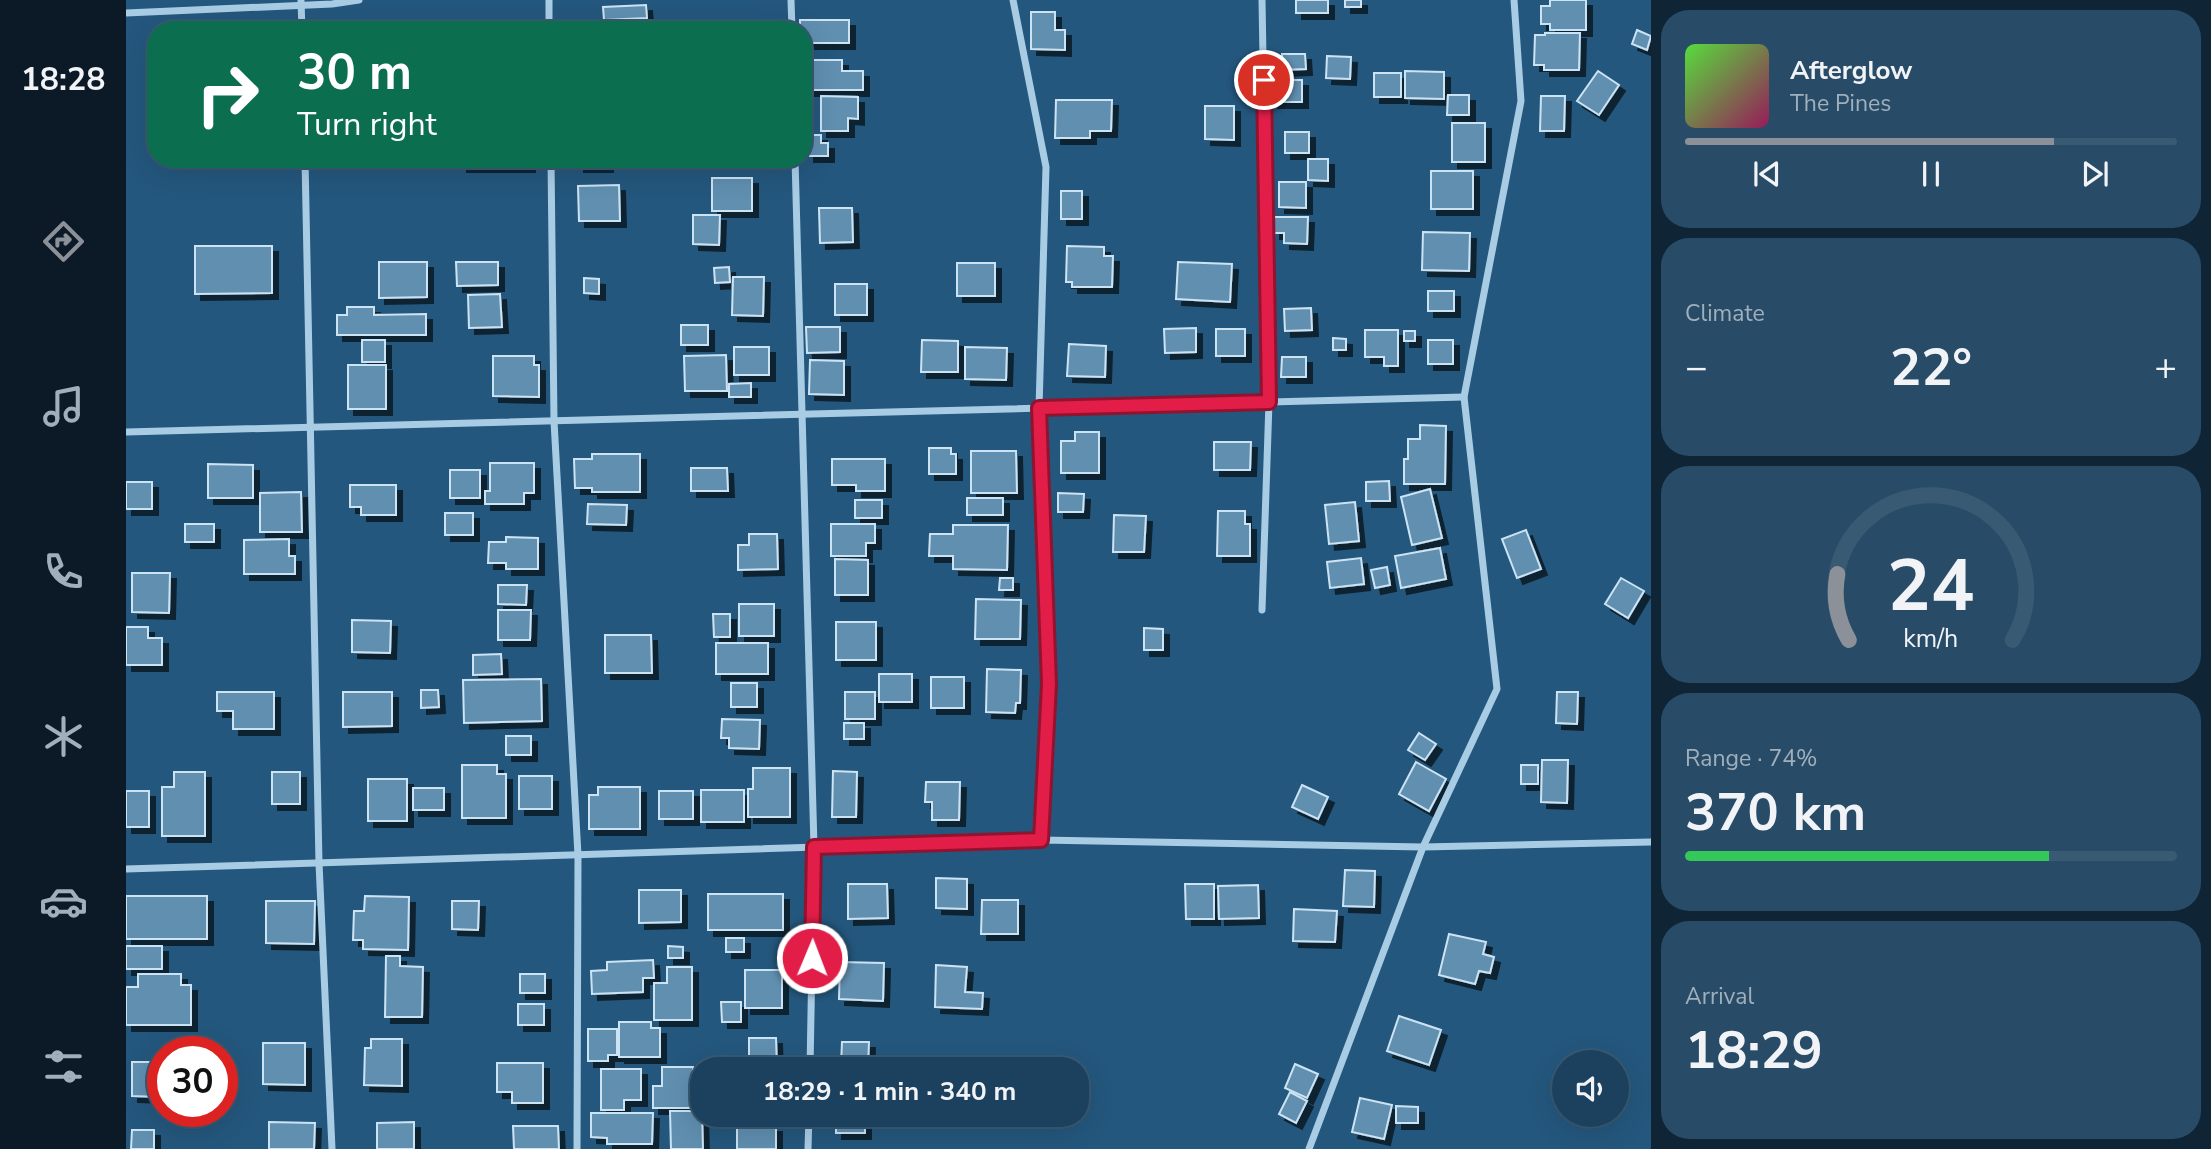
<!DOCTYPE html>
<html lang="en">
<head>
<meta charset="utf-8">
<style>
	:root { --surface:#1b415e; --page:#284c67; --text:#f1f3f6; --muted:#a0afbc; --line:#395a73; --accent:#8c9099 }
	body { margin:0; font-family:"Nunito Sans",sans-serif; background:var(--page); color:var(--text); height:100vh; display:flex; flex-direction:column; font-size:26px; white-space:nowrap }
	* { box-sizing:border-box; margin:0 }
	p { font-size:23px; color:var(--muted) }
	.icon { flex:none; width:38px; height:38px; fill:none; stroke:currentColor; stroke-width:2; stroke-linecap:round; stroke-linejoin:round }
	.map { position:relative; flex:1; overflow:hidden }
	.drawer { display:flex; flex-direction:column; gap:10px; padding:10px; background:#0f2434; width:560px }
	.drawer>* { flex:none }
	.guide { position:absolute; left:21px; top:21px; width:665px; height:147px; border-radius:28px; box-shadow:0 7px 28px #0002,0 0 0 2px var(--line); background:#0b6e4f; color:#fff; overflow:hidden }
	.controls { position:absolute; left:1426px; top:1050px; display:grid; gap:14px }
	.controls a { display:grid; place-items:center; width:77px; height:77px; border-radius:50%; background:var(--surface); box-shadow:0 7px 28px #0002,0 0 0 2px var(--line); font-size:35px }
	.speed { position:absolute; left:21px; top:1036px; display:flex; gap:14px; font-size:35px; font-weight:700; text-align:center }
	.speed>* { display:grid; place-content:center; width:91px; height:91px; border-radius:50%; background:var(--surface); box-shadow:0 7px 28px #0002,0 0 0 2px var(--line); line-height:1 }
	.speed .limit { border:10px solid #d22; background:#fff; color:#111 }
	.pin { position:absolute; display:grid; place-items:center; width:60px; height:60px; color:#fff; margin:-30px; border:4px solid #fff; border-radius:50%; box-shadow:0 2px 7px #0007 }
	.me { position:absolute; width:77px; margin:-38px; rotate:1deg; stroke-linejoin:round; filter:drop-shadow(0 0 5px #0008) }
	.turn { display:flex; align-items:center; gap:24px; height:147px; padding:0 35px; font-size:32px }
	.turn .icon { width:91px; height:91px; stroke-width:2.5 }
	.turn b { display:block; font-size:49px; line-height:60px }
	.big { font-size:52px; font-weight:700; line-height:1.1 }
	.drawer .tile { flex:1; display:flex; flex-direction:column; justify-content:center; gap:10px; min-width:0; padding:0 24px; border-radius:28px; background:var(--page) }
	.drawer .dial { align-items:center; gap:0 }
	.dial svg { height:182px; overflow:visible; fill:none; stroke:var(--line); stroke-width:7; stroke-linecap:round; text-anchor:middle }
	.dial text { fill:var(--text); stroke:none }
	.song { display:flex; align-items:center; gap:21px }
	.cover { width:84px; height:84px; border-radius:10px; background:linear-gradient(135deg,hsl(110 70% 55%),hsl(330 70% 35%)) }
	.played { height:7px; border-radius:4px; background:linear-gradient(90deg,var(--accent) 75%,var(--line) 75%) }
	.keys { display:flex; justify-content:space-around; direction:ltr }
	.heat { display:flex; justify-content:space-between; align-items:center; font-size:38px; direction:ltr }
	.charge { height:10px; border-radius:5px; background:linear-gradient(90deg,#34c759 74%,var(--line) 0) }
	.trip { position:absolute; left:564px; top:1057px; width:399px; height:70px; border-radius:28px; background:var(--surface); box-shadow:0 7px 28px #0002,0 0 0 2px var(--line); font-weight:700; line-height:70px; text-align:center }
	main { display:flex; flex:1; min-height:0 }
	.tab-bar { display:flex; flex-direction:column; width:126px; justify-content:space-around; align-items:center; background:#0b1a26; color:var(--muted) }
	.tab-bar .icon { width:49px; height:49px }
	.tab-bar .active { color:var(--accent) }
	.tab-bar b { font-size:32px; color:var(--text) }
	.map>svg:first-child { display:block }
</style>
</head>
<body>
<main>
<nav class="tab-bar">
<b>18:28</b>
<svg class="icon active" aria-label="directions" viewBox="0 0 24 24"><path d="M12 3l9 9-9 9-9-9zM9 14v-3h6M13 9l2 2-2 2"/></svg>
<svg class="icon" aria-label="music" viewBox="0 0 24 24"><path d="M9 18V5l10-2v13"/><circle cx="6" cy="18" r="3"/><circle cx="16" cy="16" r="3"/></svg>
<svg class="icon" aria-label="phone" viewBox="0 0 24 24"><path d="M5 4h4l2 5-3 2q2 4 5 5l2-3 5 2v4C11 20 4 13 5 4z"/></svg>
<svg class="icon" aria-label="climate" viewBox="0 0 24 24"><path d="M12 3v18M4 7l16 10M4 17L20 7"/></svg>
<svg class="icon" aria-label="car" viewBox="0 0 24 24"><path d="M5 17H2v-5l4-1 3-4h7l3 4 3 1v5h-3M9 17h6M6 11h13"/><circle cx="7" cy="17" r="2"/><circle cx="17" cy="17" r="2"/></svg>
<svg class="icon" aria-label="filters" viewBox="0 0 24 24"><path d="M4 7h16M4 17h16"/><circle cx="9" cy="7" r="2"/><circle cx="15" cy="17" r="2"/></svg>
</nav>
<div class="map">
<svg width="1525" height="1149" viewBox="0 0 1525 1149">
	<defs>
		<filter id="shadow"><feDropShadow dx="6" dy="6" stdDeviation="0" flood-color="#0009"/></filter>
	</defs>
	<rect width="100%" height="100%" fill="#24577d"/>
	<g fill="#618fb0" stroke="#cce3f4" stroke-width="2" filter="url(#shadow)">
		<rect x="1170" y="0" width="32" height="13"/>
		<rect x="1219" y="0" width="16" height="7"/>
		<path d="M1424,0H1460V30H1424V24H1415V6H1424Z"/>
		<path d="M520,5L521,18L478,20L477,7Z"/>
		<path d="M905,12H929V30H939V50L905,49Z"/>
		<path d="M674,20H723V43H677V30H674Z"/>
		<rect x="364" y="24" width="40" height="6"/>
		<path d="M1511,30L1525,36L1521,50L1506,44Z"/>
		<path d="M1419,33H1454L1453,70H1418V65H1408L1409,35H1419Z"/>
		<path d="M1156,54H1179L1180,69L1156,70Z"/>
		<path d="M1201,56L1225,57L1224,79L1200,78Z"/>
		<path d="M680,60H716V71H737V90H680Z"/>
		<path d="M1279,71L1318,72V99L1279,98Z"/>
		<path d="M1472,71L1493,85L1473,115L1451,101Z"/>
		<rect x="1248" y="73" width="27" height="24"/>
		<rect x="1146" y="80" width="30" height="22"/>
		<path d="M1322,95H1343V115H1321Z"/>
		<path d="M695,96L732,97V119L722,118V131H695Z"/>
		<path d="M1415,96H1439L1438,131H1414Z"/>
		<path d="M930,100H986L985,131H964V138H929Z"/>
		<path d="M1079,106H1108V140L1079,139Z"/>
		<rect x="1326" y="123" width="33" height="39"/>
		<rect x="1159" y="132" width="24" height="21"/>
		<path d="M682,135H695V143H702V156H682Z"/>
		<rect x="335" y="159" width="68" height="7"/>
		<rect x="452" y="159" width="29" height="7"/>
		<path d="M1182,159H1202V181L1182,180Z"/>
		<rect x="1305" y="171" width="42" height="38"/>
		<rect x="586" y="178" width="40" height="33"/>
		<path d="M1153,182H1180V208L1153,207Z"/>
		<path d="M493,185L494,221H453L452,186Z"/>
		<rect x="935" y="191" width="21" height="28"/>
		<path d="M693,208H726L727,242L694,243Z"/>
		<path d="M567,215H594L593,245L567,244Z"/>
		<path d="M1148,217H1182L1181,244L1158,243V233H1148Z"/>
		<path d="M1297,232L1344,233L1343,271L1296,270Z"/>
		<path d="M69,246H146V293L69,294Z"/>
		<path d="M941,246L978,247V256H987L986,287H946V282H940Z"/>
		<path d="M253,262H301V297L253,298Z"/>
		<path d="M330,262H372V285L331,286Z"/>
		<path d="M1052,262L1106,264L1104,302L1050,299Z"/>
		<rect x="831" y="263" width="38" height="33"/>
		<path d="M603,267L604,282L589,283L588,268Z"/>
		<path d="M607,277H638L637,316L606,315Z"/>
		<path d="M458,278L473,279V294L458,293Z"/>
		<rect x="709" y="284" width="32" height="31"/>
		<rect x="1302" y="291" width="26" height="20"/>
		<path d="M374,294L376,327L343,328L342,295Z"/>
		<path d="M221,307H248V315L300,314V335H211V315H221Z"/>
		<path d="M1185,308L1186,330L1159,331L1158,309Z"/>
		<rect x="555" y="325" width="27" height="20"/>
		<path d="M680,327H714V352L681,353Z"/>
		<path d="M1070,328V352L1039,353L1038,329Z"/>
		<rect x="1090" y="329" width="29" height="27"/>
		<path d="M1239,330H1272V366H1258V357H1239Z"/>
		<rect x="1278" y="331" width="11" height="10"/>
		<path d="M1207,338L1220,339V350H1207Z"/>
		<rect x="236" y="340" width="23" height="22"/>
		<path d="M796,340L832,341V372H795Z"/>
		<rect x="1302" y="340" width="25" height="24"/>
		<path d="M943,344L980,346L979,377L941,376Z"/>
		<rect x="608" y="347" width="35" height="28"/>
		<path d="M839,347L881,348L880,380L839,379Z"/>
		<path d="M600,355L601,391H559L558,356Z"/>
		<path d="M367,356H408V365H413V397L367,396Z"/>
		<path d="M1156,357H1180V377H1155Z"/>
		<path d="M684,360L718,361V395L683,394Z"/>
		<rect x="222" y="365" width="38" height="44"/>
		<path d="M625,383V397H603V384Z"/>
		<path d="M1294,425L1320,426L1319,484H1278V459H1282V439H1294Z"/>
		<path d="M949,432H973V473H935V441H949Z"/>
		<path d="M1088,442H1125L1124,470H1088Z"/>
		<path d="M803,448H825V454H830V474H803Z"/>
		<path d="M845,451H890L891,493H845Z"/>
		<path d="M466,454H514V492H466V488H449L448,459H466Z"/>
		<path d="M706,459H759V491H730V485H706Z"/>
		<path d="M364,463H408V493H398V504H359V491H364Z"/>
		<path d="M82,464L127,465V498H82Z"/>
		<path d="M565,468H601L602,491H565Z"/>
		<rect x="324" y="470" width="30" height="28"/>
		<path d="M1263,481L1264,501H1240V482Z"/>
		<rect x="0" y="482" width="26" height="27"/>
		<path d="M224,485H270V515H235V507H224Z"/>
		<path d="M1304,489L1316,538L1286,545L1275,497Z"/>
		<path d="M175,492L176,532H134V493Z"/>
		<path d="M932,493L958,494L957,512H932Z"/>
		<rect x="841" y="498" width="36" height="17"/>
		<rect x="729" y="500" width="27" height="18"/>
		<path d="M1229,502L1233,541L1203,544L1199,505Z"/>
		<path d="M462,504L501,505L500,525L461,524Z"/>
		<path d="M1092,511H1119V524H1124V556H1091Z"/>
		<rect x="319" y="513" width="28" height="22"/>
		<path d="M988,515L1020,516L1018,552H987Z"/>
		<rect x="59" y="524" width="29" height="18"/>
		<path d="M705,524H749V543H740V556H705Z"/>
		<path d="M827,525H882L881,570L827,569V556H803L804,534H827Z"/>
		<path d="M1400,530L1415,569L1391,578L1376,539Z"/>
		<path d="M623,534H651L652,569L612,570V545H623Z"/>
		<path d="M380,537L412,538V569H380V563H362L363,542H380Z"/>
		<path d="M163,539V556H169V574H118V540Z"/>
		<path d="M1314,548L1320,579L1275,588L1269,556Z"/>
		<path d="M1235,558L1238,584L1204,588L1201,562Z"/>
		<path d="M709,559L742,560V595H709Z"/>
		<path d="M1261,567L1264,585L1249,588L1245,570Z"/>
		<path d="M6,573H44L43,613L6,612Z"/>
		<path d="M874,578H887V590H873Z"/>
		<path d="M1495,578L1518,591L1502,618L1479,604Z"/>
		<path d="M372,585H401L400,605L372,604Z"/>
		<path d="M850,599L895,600L894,639H849Z"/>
		<rect x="613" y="604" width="35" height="32"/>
		<path d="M372,610H405L404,640H372Z"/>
		<path d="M587,614H604V637H588Z"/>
		<path d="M226,620L265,621L264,653L226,652Z"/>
		<rect x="710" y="622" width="40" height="38"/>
		<path d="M0,627H22V638H36V665H0Z"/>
		<path d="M1018,628L1037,629V650H1018Z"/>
		<path d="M479,635H525L526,673H479Z"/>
		<rect x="590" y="643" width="52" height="31"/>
		<path d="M375,654L376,674L347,675V655Z"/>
		<path d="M861,669L895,670L894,703H890L889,713L860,712Z"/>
		<rect x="753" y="674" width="33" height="28"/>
		<rect x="805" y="677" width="33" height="31"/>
		<path d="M415,679L416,721L338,723L337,680Z"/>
		<rect x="605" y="683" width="26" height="24"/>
		<path d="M295,690H312L313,707L295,708Z"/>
		<path d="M91,692H148V729H107V711H91Z"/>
		<path d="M217,692H266V726L217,727Z"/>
		<rect x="719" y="692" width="30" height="27"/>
		<path d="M1431,692H1452L1451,724L1430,723Z"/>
		<path d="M596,719L634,720L633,749L603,748V738H595Z"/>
		<rect x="718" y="723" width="20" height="16"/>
		<path d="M1293,733L1310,744L1299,760L1282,750Z"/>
		<rect x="380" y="736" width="25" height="19"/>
		<path d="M1416,760H1442L1441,803L1415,802Z"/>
		<path d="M1290,762L1320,779L1303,811L1273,794Z"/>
		<path d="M336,765H371V774H380V818H336Z"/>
		<rect x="1395" y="765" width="17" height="19"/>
		<path d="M627,768H664V817H622V789H627Z"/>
		<path d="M707,771L731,772L730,817H706Z"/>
		<path d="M48,772H79V836H36V787H48Z"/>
		<rect x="146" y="772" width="28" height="32"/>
		<rect x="393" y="776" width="33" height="33"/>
		<rect x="242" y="779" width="39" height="42"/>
		<path d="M800,782H834L833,820H806V802H799Z"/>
		<path d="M1176,785L1202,797L1192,819L1166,807Z"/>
		<path d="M472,787H514V829H463V795H472Z"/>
		<rect x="287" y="788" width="31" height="22"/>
		<rect x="575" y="790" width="43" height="32"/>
		<rect x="0" y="791" width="23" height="36"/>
		<rect x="533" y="791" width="34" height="28"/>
		<path d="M1219,870L1249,871L1248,907L1217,906Z"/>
		<path d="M810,878L841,879V909L810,908Z"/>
		<path d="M722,884H761L762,918L722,919Z"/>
		<path d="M1059,884H1088V919H1060Z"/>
		<path d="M1132,885L1133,918L1093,919L1092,886Z"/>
		<path d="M513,890H555V922L513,923Z"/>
		<rect x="582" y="894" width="75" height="36"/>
		<rect x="0" y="896" width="81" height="43"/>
		<path d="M239,896L283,897L282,950L237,949V940H227L228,911H238Z"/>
		<path d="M856,900H892V934H855Z"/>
		<path d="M140,901H189L188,944L140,943Z"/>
		<path d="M326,901H353L352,930L326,929Z"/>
		<path d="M1168,909L1211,911L1209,942L1167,941Z"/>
		<path d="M1323,934L1360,942L1357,954L1368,957L1364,973L1353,971L1349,984L1313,975Z"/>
		<rect x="600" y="938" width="18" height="14"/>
		<rect x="0" y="946" width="36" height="23"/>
		<path d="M542,946L557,947V958H542Z"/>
		<path d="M260,956H274V966L297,967L296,1017H259Z"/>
		<path d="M527,960L528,978H517V992L466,994L465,971L481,970V962Z"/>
		<path d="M714,962L758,963L757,1001L713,999Z"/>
		<path d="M810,965L841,967L839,992L857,993L856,1009L809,1007Z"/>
		<path d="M541,967H566V1020H528V983H541Z"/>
		<rect x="619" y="970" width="37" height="38"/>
		<path d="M12,974H55V985H65V1025H0V987H12Z"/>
		<rect x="394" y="974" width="25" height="19"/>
		<path d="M595,1002H615V1022H596Z"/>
		<rect x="392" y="1004" width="26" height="21"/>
		<path d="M1273,1016L1315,1030L1303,1065L1261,1051Z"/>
		<path d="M493,1022H525V1028H534V1057H493Z"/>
		<path d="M462,1029H491V1055H482V1061H462Z"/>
		<path d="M623,1038H650L651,1068H623Z"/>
		<path d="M245,1039H276V1086L238,1085L239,1048H245Z"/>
		<path d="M716,1042H743L742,1066L715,1065Z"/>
		<path d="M137,1043H179V1085L137,1084Z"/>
		<path d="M902,1057L919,1069H893Z"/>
		<path d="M6,1062H34V1097L6,1096Z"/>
		<path d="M371,1063H417V1103H386V1092H371Z"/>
		<path d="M1169,1064L1192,1074L1181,1098L1159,1088Z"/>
		<path d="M536,1067H567V1108H527V1086H536Z"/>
		<path d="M475,1069H515V1100H498V1110H475Z"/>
		<path d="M1164,1092L1181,1101L1170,1123L1153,1114Z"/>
		<path d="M1234,1098L1266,1105L1258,1139L1226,1132Z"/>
		<path d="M1270,1106L1292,1107V1123H1270Z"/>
		<path d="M544,1111H576L577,1149H545Z"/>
		<path d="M465,1113H527L526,1144H481V1138L465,1137Z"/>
		<rect x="710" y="1115" width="29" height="18"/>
		<path d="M143,1122L189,1123L188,1149H143Z"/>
		<path d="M288,1122V1149H251V1123Z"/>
		<path d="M387,1126H432L433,1149H388Z"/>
		<rect x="611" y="1126" width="39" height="23"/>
		<path d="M6,1130H28V1149H5Z"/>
	</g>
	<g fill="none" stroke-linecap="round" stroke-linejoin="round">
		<g stroke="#a9cce5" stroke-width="7">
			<path d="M423,0V30"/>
			<path d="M665,0L666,30"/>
			<path d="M887,0L920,167L913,408L923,684L915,840"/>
			<path d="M175,1L176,30"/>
			<path d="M0,13L206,4L233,0"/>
			<path d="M179,159L193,863L206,1149"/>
			<path d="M425,159L428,421L452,855L451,1149"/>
			<path d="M669,159L688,847L684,1069"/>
			<path d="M0,432L1338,397"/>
			<path d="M1136,610L1143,402L1136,0"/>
			<path d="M0,869L915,840L1297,847L1525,842"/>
			<path d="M682,1149L683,1115"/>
			<path d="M1183,1149L1297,847L1371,689L1338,397L1395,101L1388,0"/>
		</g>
	</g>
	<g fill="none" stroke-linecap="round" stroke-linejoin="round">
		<defs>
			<path id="route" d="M686,958L688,847L915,840L923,684L913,408L1143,402L1138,80"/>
		</defs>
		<use href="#route" stroke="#92132f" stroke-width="18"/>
		<use href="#route" stroke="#e11d48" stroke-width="12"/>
	</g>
</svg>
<div class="controls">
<a><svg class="icon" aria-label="sound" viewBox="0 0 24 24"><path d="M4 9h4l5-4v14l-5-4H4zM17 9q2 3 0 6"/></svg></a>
</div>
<div class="speed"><div class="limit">30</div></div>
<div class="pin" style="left:1138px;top:80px;background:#d93025"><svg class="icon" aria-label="arrive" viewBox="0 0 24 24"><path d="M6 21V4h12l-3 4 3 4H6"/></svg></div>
<svg class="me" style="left:686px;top:958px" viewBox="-20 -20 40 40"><circle r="17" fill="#e11d48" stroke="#fff" stroke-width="3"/><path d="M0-11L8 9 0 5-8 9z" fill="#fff"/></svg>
<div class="trip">18:29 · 1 min · 340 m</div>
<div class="guide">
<div class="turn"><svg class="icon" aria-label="right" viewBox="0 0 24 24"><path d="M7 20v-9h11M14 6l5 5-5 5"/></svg><div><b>30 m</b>Turn right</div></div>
</div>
</div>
<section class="drawer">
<div class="tile">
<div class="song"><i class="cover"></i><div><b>Afterglow</b><p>The Pines</p></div></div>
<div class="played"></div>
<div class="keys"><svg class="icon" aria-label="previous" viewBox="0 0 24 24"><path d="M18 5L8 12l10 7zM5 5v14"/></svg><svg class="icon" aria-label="pause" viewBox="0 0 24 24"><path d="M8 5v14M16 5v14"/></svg><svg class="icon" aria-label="next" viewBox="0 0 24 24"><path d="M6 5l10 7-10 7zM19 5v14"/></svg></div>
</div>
<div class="tile"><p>Climate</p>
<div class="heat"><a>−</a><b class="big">22°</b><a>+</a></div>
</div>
<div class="tile dial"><svg viewBox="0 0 100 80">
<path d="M14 69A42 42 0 1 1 86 69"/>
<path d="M14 69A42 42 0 0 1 9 40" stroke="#8c9099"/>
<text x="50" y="56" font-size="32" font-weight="700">24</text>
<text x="50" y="72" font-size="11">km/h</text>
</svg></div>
<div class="tile"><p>Range · 74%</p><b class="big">370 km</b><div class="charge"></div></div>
<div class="tile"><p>Arrival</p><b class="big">18:29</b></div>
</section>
</main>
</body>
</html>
